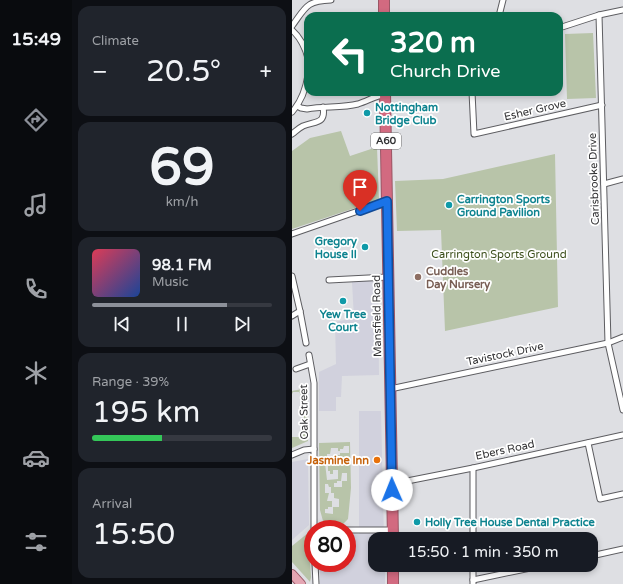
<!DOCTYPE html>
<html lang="en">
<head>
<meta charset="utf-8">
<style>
	:root { --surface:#171b24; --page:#20242c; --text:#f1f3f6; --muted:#9ea1a6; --line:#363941; --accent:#8c9099 }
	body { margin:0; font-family:"Varela Round",sans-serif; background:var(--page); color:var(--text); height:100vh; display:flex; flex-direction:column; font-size:15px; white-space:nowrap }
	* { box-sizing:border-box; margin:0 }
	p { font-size:13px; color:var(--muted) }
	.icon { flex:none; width:22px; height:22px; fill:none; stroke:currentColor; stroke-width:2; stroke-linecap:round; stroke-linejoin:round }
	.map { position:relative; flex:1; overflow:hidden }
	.panel { display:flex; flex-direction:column; gap:6px; padding:6px; background:#0d0f14; width:220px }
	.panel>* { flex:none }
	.top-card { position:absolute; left:12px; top:12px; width:259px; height:84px; border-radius:12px; box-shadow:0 2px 6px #0003; background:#0b6e4f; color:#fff; overflow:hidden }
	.speed { position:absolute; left:12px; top:520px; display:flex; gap:8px; font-size:20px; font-weight:700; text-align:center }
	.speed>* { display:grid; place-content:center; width:52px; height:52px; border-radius:50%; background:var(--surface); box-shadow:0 2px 6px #0003; line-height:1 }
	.speed .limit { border:6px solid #d22; background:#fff; color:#111 }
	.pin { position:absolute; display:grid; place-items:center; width:34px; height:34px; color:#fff; margin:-41px -17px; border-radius:50% 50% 50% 0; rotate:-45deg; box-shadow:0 0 4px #0007 }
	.pin .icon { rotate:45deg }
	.me { position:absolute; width:44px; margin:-22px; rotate:359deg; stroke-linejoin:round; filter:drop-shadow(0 0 3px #0008) }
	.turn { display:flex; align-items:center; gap:14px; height:84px; padding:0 20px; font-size:18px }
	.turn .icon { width:52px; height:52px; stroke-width:2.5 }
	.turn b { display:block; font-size:28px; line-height:34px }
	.big { font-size:30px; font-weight:600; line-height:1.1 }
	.panel .widget { flex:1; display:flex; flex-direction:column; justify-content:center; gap:6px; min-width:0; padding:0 14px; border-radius:12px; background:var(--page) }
	.panel .dial { align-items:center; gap:0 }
	.dial b { font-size:52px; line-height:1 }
	.song { display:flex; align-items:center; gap:12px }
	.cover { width:48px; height:48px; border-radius:6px; background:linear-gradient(135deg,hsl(350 70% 55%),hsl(220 70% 35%)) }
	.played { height:4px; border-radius:2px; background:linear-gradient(90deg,var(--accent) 75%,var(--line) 75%) }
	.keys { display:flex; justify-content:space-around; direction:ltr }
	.heat { display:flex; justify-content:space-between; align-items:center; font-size:22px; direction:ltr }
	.charge { height:6px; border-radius:3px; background:linear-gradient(90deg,#34c759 39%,var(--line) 0) }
	.trip { position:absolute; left:76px; top:532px; width:230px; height:40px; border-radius:12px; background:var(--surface); box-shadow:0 2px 6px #0003; font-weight:600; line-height:40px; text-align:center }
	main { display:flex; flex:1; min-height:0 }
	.tab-bar { display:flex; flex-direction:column; width:72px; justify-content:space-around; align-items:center; background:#090b0e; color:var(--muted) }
	.tab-bar .icon { width:28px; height:28px }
	.tab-bar .active { color:var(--accent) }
	.tab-bar b { font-size:18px; color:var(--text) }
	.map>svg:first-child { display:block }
</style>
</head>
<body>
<main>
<nav class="tab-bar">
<b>15:49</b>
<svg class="icon active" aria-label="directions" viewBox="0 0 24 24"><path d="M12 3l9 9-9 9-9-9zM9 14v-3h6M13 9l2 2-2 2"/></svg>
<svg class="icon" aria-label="music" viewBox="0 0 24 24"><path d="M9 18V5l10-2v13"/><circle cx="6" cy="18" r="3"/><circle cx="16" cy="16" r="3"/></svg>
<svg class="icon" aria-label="phone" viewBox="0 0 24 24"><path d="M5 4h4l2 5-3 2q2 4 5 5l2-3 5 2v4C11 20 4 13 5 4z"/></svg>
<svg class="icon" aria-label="climate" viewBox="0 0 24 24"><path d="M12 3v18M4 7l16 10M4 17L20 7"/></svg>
<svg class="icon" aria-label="car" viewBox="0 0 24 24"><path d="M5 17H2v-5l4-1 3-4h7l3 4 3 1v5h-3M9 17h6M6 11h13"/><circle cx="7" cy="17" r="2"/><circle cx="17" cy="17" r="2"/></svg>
<svg class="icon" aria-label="filters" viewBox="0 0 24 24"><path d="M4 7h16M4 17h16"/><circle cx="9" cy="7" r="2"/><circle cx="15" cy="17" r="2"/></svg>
</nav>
<section class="panel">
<div class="widget"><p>Climate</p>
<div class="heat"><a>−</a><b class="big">20.5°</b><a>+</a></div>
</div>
<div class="widget dial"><b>69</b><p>km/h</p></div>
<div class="widget">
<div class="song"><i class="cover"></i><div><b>98.1 FM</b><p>Music</p></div></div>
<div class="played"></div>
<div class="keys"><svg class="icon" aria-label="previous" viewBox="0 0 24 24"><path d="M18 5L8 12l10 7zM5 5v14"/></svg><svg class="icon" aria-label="pause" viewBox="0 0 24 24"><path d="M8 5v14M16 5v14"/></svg><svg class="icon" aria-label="next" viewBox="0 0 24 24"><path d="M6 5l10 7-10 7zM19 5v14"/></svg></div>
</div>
<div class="widget"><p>Range · 39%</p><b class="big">195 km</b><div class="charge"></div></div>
<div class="widget"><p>Arrival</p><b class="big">15:50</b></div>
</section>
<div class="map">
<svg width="331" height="584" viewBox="0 0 331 584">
	<rect width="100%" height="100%" fill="#dedfe3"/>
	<g fill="#d1d1dd">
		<path d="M86,279L87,375L50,376L49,397H44V411H27V372L44,364L43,322L62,318L60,282Z"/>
		<path d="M67,411H89L92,539H83V565H93V584H28V563H55V535L67,534Z"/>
		<path d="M16,459L17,525L0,540V462Z"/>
	</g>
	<g fill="#b8c4a9" fill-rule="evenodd">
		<path d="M301,33L304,98L275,99L273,34Z"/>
		<path d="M49,131L58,156L85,147L87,200L0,229V151L18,138Z"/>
		<path d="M263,154L266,307L153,331L149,230L105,231L103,181L151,179Z"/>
		<path d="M15,388L16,441L0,448V437H7L12,432V396L9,395L7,392H1L0,394V391Z"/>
		<path d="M58,442L59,488L56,519L51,524H36L31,521L28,510L27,443ZM52,446H57V453H48V455H43L42,459H35V454H38L39,448H46V451H48V449H51ZM36,462V471H38V474H41V470H46V479L35,480L33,463ZM50,473H55V481H50V487H42V483H45V481H49ZM33,484H36L37,487H39V493H42V498L47,499V507H41V514L33,513V509H36V507H40V501H35L37,493H33Z"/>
		<path d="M16,533L19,577L18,582L0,562V546Z"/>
	</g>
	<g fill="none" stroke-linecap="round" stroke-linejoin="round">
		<defs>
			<g id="street">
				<path d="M307,15L316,343L331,410"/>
				<path d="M207,16L211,0"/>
				<path d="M0,26C14,7 14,1 39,0"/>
				<path d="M267,28L307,15L331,10"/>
				<path d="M0,30C9,38 13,47 16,58"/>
				<path d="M180,92L182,134L310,105"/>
				<path d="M5,106L9,108L15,109C32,106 50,108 66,104C75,101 84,96 93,94"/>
				<path d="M0,112C9,102 14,88 16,75"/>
				<path d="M0,134C4,131 7,128 11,126C24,121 34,124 31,107"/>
				<path d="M312,184L331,179"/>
				<path d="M0,234L95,201"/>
				<path d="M0,276L8,311L14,343"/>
				<path d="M37,280L96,277"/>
				<path d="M0,316L8,311"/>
				<path d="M17,355L22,383V529"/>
				<path d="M4,369L18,364"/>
				<path d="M98,389L316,343L331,337"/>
				<path d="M296,443L308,499L331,494"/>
				<path d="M0,455L12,450L22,449"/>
				<path d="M181,468V539"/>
				<path d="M100,484L181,468L331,435"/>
				<path d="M55,530H100"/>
				<path d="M299,556L331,549"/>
				<path d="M23,563L24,584"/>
				<path d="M181,565V584"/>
				<path d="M181,580L253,565"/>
			</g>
			<path id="primary" d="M0,574L9,584"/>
			<g id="highway">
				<path d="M92,0V16"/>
				<path d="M93,92L101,539"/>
				<path d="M101,565V584"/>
			</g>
		</defs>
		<use href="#street" stroke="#5d5d61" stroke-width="7"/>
		<use href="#primary" stroke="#9a5665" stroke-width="10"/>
		<use href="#highway" stroke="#9a5665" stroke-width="12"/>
		<use href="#street" stroke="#fff" stroke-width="5"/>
		<use href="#primary" stroke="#e4a6b3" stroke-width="8"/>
		<use href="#highway" stroke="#d26a80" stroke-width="10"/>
	</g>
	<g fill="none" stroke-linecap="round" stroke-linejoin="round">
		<defs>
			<path id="route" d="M68,211L95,201L100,490"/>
		</defs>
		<use href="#route" stroke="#114b97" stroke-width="10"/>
		<use href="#route" stroke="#1a73e8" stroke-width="7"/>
	</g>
	<g fill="#0f9aa8" stroke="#fff" stroke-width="1.5">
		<circle cx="75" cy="113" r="4"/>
		<circle cx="157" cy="205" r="4"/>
		<circle cx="73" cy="247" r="4"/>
		<circle cx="51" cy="301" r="4"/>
		<circle cx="125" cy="522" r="4"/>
	</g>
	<circle fill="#8d6e63" stroke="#fff" stroke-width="1.5" cx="126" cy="277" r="4"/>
	<circle fill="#e8710a" stroke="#fff" stroke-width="1.5" cx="85" cy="460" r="4"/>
	<g text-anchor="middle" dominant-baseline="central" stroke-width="3.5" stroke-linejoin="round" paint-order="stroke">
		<rect fill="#fff" stroke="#707071" stroke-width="1" x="79" y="133" width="30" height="16" rx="3"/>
		<g font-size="10" font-weight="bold" fill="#323234">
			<text x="94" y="141">A60</text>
		</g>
		<g font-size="11" font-weight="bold" fill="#0d838f" stroke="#fff" text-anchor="start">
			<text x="83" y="107">Nottingham<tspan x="83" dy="13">Bridge Club</tspan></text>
			<text x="165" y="199">Carrington Sports<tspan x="165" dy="13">Ground Pavilion</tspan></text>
			<text x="65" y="241" text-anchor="end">Gregory<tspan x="65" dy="13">House II</tspan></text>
			<text x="51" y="314" text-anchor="middle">Yew Tree<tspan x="51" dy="13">Court</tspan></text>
			<text x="133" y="522">Holly Tree House Dental Practice</text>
		</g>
		<g font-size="11" fill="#323234" stroke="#fff">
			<text transform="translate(243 110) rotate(-13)">Esher Grove</text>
			<text transform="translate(302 179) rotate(-92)">Carisbrooke Drive</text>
			<text transform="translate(85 316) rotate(-91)">Mansfield Road</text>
			<text transform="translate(213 354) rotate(-12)">Tavistock Drive</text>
			<text transform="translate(12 412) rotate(-91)">Oak Street</text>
			<text transform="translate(213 450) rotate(-12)">Ebers Road</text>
		</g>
		<g font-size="11" fill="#3a4d19" stroke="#fff">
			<text x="207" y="254">Carrington Sports Ground</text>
		</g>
		<g font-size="11" font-weight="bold" fill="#785e54" stroke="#fff" text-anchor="start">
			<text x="134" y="271">Cuddles<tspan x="134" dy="13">Day Nursery</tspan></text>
		</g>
		<g font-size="11" font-weight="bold" fill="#c56008" stroke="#fff" text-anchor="end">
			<text x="77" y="460">Jasmine Inn</text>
		</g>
	</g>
</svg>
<div class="speed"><div class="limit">80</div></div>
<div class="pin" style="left:68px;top:211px;background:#d93025"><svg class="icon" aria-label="arrive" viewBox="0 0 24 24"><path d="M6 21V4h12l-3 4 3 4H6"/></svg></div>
<svg class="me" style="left:100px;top:490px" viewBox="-20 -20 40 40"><circle r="19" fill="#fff"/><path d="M0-13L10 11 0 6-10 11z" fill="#1a73e8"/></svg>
<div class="trip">15:50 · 1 min · 350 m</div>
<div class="top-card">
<div class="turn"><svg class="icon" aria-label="left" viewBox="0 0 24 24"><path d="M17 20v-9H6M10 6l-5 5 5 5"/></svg><div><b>320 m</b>Church Drive</div></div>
</div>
</div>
</main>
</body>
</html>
